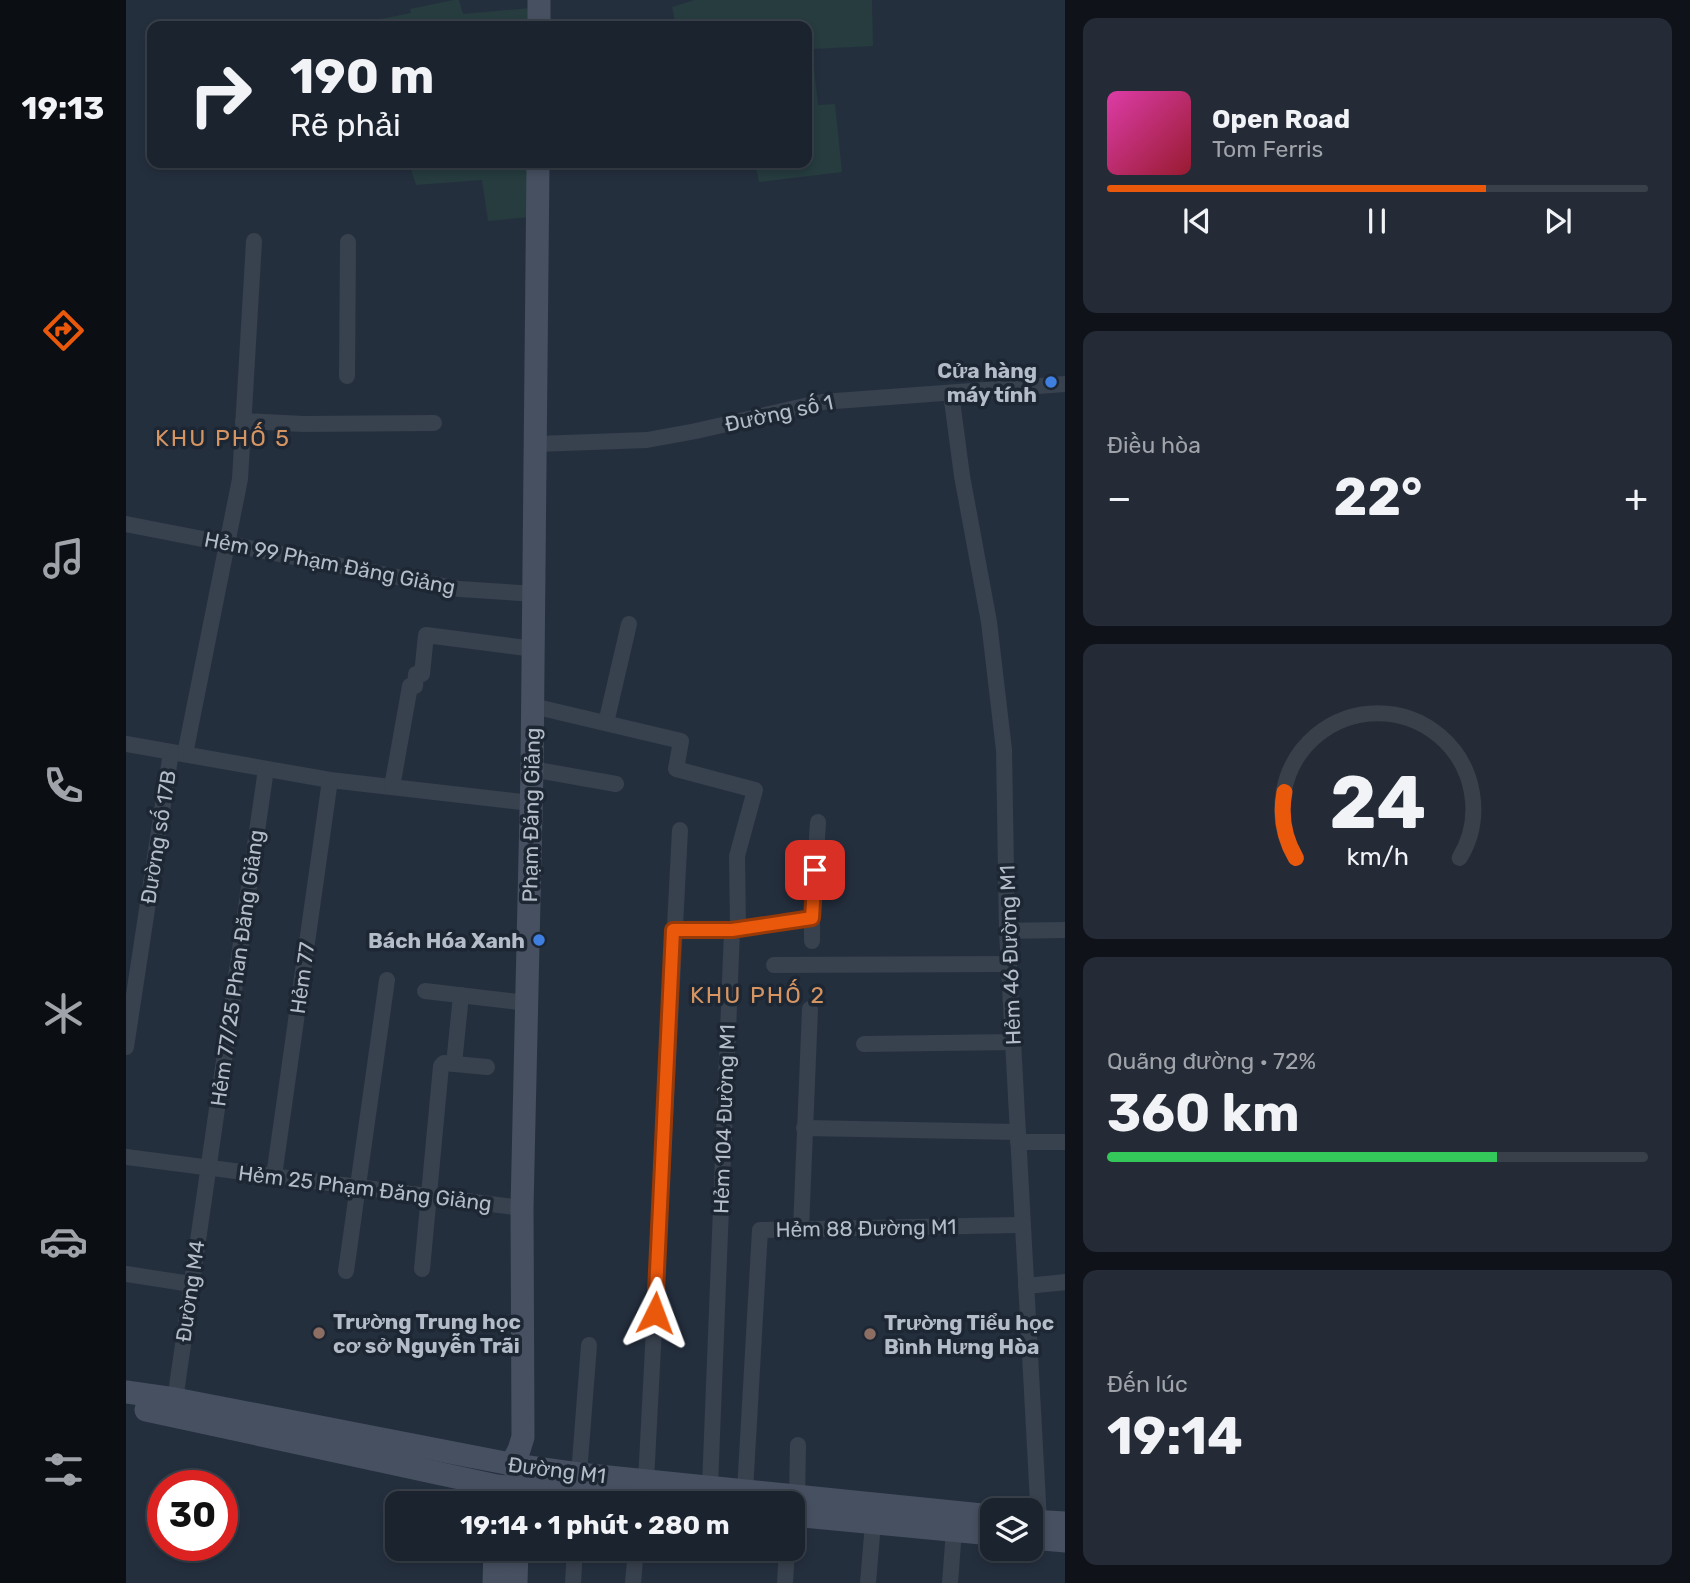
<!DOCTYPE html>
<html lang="vi">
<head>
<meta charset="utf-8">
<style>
	:root { --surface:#1b232e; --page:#242b36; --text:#f1f3f6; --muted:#a0a4aa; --line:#39404a; --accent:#ea580c }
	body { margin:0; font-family:Rubik,sans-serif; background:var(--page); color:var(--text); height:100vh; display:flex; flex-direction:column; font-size:26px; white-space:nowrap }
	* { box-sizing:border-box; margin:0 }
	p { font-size:23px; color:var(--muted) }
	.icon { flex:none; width:38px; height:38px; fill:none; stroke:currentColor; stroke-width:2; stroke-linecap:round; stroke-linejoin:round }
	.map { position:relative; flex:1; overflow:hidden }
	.details { display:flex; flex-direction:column; gap:18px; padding:18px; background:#0f1319; width:625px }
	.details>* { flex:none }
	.hud { position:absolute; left:21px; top:21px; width:665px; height:147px; border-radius:14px; box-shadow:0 4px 10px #0003,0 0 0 2px var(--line); background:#1b232e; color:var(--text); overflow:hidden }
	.buttons { position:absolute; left:854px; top:1498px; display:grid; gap:14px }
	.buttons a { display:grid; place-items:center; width:63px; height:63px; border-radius:14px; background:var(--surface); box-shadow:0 4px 10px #0003,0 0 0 2px var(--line); font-size:35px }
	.speed { position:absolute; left:21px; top:1470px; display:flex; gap:14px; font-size:35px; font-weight:700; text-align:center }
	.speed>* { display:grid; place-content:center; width:91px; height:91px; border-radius:50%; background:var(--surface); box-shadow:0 4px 10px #0003,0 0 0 2px var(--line); line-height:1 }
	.speed .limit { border:10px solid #d22; background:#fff; color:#111 }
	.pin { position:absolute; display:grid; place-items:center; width:60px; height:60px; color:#fff; margin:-30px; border-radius:14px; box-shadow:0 4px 10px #0006 }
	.me { position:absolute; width:77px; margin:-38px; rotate:3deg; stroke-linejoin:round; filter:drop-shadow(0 0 5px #0008) }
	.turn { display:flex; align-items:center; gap:24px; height:147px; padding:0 28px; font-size:32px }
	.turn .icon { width:91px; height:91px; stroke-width:2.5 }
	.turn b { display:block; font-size:49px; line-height:60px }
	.big { font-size:52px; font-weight:700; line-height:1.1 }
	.details .card { flex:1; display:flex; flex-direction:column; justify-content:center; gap:10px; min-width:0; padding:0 24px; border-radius:14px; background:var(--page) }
	.details .dial { align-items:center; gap:0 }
	.dial svg { height:182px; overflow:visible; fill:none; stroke:var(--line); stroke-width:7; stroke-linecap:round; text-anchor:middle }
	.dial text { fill:var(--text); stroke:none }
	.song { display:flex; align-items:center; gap:21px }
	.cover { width:84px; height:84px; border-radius:10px; background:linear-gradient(135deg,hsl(320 70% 55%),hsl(350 70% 35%)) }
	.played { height:7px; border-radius:4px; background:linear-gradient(90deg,var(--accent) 70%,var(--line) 70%) }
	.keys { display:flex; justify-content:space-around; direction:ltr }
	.heat { display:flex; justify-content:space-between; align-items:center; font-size:38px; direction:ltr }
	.charge { height:10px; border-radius:5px; background:linear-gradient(90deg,#34c759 72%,var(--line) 0) }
	.trip { position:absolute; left:259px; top:1491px; width:420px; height:70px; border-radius:14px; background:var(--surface); box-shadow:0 4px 10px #0003,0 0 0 2px var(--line); font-weight:700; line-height:70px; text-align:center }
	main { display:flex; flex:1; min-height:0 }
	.tab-bar { display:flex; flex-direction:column; width:126px; justify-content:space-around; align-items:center; background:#0b0e12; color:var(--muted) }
	.tab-bar .icon { width:49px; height:49px }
	.tab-bar .current { color:var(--accent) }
	.tab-bar b { font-size:32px; color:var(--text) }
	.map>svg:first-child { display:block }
</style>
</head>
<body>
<main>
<nav class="tab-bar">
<b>19:13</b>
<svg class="icon current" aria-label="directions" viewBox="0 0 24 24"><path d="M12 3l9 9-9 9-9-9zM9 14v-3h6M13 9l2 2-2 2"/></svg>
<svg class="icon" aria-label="music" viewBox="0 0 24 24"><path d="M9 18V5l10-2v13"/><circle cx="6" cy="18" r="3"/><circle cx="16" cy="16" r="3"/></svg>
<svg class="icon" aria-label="phone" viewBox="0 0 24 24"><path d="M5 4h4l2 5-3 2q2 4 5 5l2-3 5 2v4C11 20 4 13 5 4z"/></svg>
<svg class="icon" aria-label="climate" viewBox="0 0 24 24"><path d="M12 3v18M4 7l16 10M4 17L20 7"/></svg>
<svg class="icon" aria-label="car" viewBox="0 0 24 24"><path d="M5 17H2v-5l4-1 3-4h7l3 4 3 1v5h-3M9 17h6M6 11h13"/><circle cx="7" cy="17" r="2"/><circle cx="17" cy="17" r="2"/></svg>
<svg class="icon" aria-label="filters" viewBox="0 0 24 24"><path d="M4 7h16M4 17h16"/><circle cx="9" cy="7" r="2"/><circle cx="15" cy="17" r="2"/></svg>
</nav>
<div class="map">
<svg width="940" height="1583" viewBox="0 0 940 1583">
	<rect width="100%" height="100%" fill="#242f3e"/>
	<g fill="#263c3f">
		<path d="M327,0H333L337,14L405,8V26H251L250,20L285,13L284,9Z"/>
		<path d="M568,0H746L747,46L686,49L692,105L709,104L716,172L633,182L629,163H681V26H550L546,7Z"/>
		<path d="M283,163H404V217L362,221L356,180L290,185Z"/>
	</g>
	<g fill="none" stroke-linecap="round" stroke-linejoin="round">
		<g stroke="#38414e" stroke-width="16">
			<path d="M221,376L222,242"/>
			<path d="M825,393L836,476L863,622L878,750L881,931L913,1521"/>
			<path d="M117,421L178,424L308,423"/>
			<path d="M410,444L521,440L570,431L696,402L940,384"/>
			<path d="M0,524L333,589L409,594"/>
			<path d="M407,706L555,741L550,769L629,790L611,856L612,929"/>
			<path d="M480,723L503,624"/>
			<path d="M0,744L204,780L405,803"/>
			<path d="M59,754L114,479L128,241"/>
			<path d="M406,769L490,784"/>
			<path d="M266,787L284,686H289L290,674H296L300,635L408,649"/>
			<path d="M547,930H606"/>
			<path d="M881,931L940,930"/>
			<path d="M686,941V918"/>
			<path d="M648,965L882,964"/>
			<path d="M299,991L401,1003"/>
			<path d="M738,1044L887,1042"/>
			<path d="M0,1047L45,752"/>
			<path d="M328,1064L335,995"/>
			<path d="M678,1128L892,1132"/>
			<path d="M892,1142H940"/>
			<path d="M0,1157L396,1208"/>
			<path d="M148,1176L204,780"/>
			<path d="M675,1229L684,1009"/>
			<path d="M296,1269L315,1066L318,1063L361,1067"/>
			<path d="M220,1271L261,980"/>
			<path d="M0,1274L65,1284"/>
			<path d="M900,1286L940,1282"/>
			<path d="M48,1407L140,769"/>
			<path d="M453,1474L463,1345"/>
			<path d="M520,1481L554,830"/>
			<path d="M584,1486L606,930L686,918L692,822"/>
			<path d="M619,1491L634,1230L897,1225"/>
			<path d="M671,1496L672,1445"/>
			<path d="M447,1583L449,1549"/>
			<path d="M507,1583L510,1549"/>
			<path d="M659,1583L661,1549"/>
			<path d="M742,1583L747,1523"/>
			<path d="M824,1583L828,1530"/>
		</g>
		<g stroke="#465061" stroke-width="23">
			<path d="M413,26V0"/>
			<path d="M0,1392L49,1399L395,1466L453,1474L866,1516"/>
			<path d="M20,1410L371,1486L545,1503"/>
			<path d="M385,1465L393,1450L397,1437L396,1208L406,769L412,163"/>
			<path d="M667,1515L866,1534"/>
			<path d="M905,1521L940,1523"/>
			<path d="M905,1538L940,1541"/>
			<path d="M368,1583L369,1549"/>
			<path d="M390,1583L391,1549"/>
		</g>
	</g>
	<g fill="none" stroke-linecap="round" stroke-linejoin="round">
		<defs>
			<path id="route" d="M529,1313L547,930H606L686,918L689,870"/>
		</defs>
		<use href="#route" stroke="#983908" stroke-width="18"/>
		<use href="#route" stroke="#ea580c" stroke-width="12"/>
	</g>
	<g fill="#3f7fe0" stroke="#1d2633" stroke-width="2.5">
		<circle cx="925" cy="382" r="7"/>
		<circle cx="413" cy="940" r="7"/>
	</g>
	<g fill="#8d6e63" stroke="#1d2633" stroke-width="2.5">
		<circle cx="193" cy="1333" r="7"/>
		<circle cx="744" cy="1334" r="7"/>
	</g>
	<g text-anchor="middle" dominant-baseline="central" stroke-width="7" stroke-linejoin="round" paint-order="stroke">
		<g font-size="21" font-weight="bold" fill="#b4bcc9" stroke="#1d2633" text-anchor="end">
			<text x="911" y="370">Cửa hàng<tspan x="911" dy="24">máy tính</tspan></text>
			<text x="399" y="940">Bách Hóa Xanh</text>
			<text x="207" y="1321" text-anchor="start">Trường Trung học<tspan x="207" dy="24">cơ sở Nguyễn Trãi</tspan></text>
			<text x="758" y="1322" text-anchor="start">Trường Tiểu học<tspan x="758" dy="24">Bình Hưng Hòa</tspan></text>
		</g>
		<g font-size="21" fill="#b4bcc9" stroke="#1d2633">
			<text transform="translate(653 413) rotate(-12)">Đường số 1</text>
			<text transform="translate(204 563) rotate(11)">Hẻm 99 Phạm Đăng Giảng</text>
			<text transform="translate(405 815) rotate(-89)">Phạm Đăng Giảng</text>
			<text transform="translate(32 837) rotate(-81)">Đường số 17B</text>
			<text transform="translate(884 955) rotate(-92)">Hẻm 46 Đường M1</text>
			<text transform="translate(111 968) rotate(-82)">Hẻm 77/25 Phan Đăng Giảng</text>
			<text transform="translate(176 978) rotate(-82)">Hẻm 77</text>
			<text transform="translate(598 1119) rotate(-88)">Hẻm 104 Đường M1</text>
			<text transform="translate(239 1188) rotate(7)">Hẻm 25 Phạm Đăng Giảng</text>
			<text transform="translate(740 1228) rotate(-1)">Hẻm 88 Đường M1</text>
			<text transform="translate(64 1291) rotate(-82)">Đường M4</text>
			<text transform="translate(431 1470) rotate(7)">Đường M1</text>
		</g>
		<g font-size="23" letter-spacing="2" fill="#d59563" stroke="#1d2633">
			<text x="97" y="438">KHU PHỐ 5</text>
			<text x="632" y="995">KHU PHỐ 2</text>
		</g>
	</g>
</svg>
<div class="buttons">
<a><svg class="icon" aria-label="layers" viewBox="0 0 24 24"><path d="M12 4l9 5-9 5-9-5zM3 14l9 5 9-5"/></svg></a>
</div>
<div class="speed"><div class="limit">30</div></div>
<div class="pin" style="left:689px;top:870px;background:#d93025"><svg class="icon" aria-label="arrive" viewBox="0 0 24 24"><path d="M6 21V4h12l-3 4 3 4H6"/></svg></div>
<svg class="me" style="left:529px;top:1313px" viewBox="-20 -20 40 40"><path d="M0-17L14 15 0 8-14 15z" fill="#ea580c" stroke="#fff" stroke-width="4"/></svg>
<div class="trip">19:14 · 1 phút · 280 m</div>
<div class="hud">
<div class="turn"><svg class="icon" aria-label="right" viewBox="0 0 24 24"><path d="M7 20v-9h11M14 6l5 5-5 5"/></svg><div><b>190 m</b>Rẽ phải</div></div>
</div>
</div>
<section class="details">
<div class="card">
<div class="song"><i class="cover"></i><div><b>Open Road</b><p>Tom Ferris</p></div></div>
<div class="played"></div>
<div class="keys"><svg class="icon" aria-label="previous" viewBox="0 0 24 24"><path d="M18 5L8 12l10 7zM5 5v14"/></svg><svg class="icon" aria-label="pause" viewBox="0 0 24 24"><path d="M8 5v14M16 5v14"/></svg><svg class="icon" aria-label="next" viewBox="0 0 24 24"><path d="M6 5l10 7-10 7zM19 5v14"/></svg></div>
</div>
<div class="card"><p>Điều hòa</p>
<div class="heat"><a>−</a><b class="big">22°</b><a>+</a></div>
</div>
<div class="card dial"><svg viewBox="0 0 100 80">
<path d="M14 69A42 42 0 1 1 86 69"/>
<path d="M14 69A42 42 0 0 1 9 40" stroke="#ea580c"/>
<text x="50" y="56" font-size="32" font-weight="700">24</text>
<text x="50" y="72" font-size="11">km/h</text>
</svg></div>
<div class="card"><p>Quãng đường · 72%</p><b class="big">360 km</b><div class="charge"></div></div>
<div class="card"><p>Đến lúc</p><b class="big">19:14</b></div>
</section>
</main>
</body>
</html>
